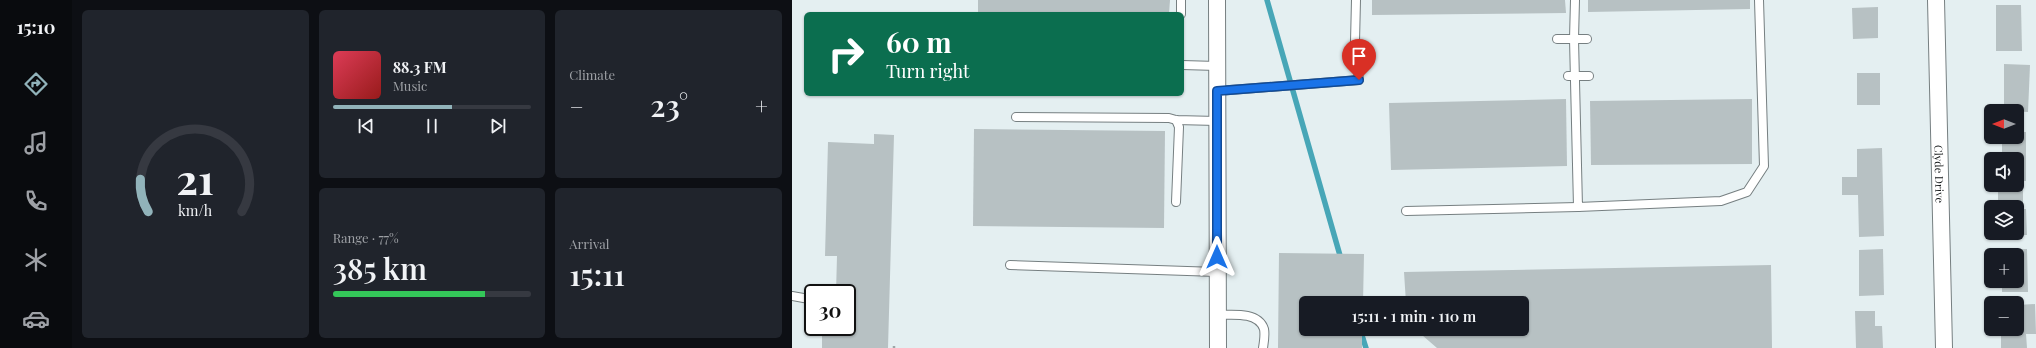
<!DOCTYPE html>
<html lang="en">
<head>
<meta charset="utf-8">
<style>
	:root { --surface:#171b24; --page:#20242c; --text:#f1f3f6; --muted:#9ea1a6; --line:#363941; --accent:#91b3ba }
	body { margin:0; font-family:"Playfair Display",serif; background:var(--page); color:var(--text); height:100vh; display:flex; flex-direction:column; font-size:15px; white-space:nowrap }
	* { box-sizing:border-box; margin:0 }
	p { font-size:13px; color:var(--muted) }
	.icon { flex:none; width:22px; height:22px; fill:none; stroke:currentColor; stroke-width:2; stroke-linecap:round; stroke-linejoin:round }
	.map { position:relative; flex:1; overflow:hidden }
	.panel { display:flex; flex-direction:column; gap:10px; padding:10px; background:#0d0f14; width:720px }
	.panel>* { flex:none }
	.top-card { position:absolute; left:12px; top:12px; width:380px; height:84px; border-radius:6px; box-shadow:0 1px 3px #0004; background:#0b6e4f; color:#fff; overflow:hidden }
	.needle { width:26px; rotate:270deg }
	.tools { position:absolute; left:1192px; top:104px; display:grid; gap:8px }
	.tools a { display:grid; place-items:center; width:40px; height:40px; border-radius:6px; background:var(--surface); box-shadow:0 1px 3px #0004; font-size:20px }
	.speed { position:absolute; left:12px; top:284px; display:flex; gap:8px; font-size:20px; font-weight:700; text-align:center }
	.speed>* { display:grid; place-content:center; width:52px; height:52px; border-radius:50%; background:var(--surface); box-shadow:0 1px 3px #0004; line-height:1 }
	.speed .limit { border:2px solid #111; border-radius:6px; background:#fff; color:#111 }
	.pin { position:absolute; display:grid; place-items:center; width:34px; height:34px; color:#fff; margin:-41px -17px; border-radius:50% 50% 50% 0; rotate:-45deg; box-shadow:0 0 4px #0007 }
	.pin .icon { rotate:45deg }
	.me { position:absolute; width:44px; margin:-22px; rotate:0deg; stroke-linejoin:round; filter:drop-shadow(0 0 3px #0008) }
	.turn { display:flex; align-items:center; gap:14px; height:84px; padding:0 16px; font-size:18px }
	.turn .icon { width:52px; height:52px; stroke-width:2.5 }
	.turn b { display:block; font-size:28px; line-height:34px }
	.big { font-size:30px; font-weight:600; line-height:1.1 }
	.panel .widget { flex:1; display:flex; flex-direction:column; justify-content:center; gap:6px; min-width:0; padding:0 14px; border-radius:6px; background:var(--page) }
	.panel .dial { align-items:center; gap:0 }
	.dial svg { height:104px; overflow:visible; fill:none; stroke:var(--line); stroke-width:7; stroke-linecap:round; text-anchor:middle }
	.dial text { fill:var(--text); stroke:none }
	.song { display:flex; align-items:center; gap:12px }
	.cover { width:48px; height:48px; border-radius:6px; background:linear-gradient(135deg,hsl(350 70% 55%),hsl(0 70% 35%)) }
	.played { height:4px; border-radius:2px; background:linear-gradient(90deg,var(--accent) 60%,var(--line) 60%) }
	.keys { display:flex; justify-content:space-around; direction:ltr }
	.heat { display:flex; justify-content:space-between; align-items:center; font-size:22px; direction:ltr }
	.charge { height:6px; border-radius:3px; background:linear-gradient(90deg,#34c759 77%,var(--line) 0) }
	.panel .tiles { flex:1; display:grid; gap:10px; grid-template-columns:repeat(3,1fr) }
	.widget:first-child { grid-row:span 2 }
	.trip { position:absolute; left:507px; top:296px; width:230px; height:40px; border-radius:6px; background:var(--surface); box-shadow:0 1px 3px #0004; font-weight:600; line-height:40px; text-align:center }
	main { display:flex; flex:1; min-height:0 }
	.menu { display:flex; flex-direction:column; width:72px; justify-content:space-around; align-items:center; background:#090b0e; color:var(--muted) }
	.menu .icon { width:28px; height:28px }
	.menu .selected { color:var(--accent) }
	.menu b { font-size:18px; color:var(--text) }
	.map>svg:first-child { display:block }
</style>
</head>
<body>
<main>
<nav class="menu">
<b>15:10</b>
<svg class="icon selected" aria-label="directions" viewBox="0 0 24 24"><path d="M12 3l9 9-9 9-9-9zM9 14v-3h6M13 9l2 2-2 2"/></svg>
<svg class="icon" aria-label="music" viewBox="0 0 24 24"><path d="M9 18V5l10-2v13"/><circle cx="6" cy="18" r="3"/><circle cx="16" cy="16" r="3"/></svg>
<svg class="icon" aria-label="phone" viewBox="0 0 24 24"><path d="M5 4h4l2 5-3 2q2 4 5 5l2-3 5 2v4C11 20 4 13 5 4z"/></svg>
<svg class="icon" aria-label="climate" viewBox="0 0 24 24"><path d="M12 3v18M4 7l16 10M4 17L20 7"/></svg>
<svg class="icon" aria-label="car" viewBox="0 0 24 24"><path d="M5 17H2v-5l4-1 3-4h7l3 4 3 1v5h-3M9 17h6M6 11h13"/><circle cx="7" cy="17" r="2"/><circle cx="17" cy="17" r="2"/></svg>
</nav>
<section class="panel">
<div class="tiles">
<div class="widget dial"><svg viewBox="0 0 100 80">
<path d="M14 69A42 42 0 1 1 86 69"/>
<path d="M14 69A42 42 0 0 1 8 44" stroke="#91b3ba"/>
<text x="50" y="56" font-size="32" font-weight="700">21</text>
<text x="50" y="72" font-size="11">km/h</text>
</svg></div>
<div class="widget">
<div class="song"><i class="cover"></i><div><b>88.3 FM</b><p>Music</p></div></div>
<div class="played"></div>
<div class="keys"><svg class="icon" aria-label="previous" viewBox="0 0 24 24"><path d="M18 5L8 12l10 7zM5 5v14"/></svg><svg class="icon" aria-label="pause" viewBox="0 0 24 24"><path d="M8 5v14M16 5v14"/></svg><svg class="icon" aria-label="next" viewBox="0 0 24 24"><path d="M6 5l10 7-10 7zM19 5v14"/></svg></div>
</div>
<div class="widget"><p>Climate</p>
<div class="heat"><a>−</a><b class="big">23°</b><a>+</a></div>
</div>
<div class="widget"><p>Range · 77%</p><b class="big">385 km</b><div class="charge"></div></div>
<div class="widget"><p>Arrival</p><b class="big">15:11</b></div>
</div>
</section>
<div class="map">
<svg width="1244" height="348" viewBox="0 0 1244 348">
	<rect width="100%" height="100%" fill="#e4eff1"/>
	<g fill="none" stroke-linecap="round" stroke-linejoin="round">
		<g stroke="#47a6b7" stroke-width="5.5">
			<path d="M475,0L549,259"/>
			<path d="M568,329L574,348"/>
		</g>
	</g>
	<g fill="#b7c1c3">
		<path d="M186,0H378L377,14H186Z"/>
		<path d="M580,0H773L774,13L580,15Z"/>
		<path d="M796,0H958V9L796,12Z"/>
		<path d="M1204,5H1229L1230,51H1204Z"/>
		<path d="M1086,7V38L1061,39L1060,8Z"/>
		<path d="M1212,64L1238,65L1236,112L1212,111Z"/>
		<rect x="1065" y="73" width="23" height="32"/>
		<path d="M774,99L775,166L599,170L597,103Z"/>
		<path d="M960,99V164L799,165L798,101Z"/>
		<path d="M182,129L373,131L372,228L181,226Z"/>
		<path d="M1225,132H1234V181H1225V159H1210V137H1225Z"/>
		<path d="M82,134L102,135L96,348H30V327H55V293H44L45,256H33L36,142L82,144Z"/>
		<path d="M1090,148L1092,236L1067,237L1066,195H1050V177H1065V149Z"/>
		<path d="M1206,186H1231V209H1234L1235,235H1206V233H1225V207H1206Z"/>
		<path d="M1091,249L1092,295L1067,296V250Z"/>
		<path d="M1235,249L1236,292H1210V281H1225V255H1209V250Z"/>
		<path d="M487,253L572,254L571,303H514V329H570V348H486Z"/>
		<path d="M979,265L980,348H645L623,329H730V303H614L612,272Z"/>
		<path d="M1243,304L1244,334H1234L1235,348H1209V329H1225V305Z"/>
		<path d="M1063,311H1083V326H1090L1091,348H1064Z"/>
	</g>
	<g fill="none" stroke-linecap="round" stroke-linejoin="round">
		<defs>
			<g id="lane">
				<path d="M783,0L782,39L786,207L929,201L955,192L972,166L967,0"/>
				<path d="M389,14V0"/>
				<path d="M765,39H795"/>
				<path d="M390,65L425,66"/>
				<path d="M776,76H797"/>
				<path d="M425,91L567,80L563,42L564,0"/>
				<path d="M224,117L377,118L384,120L425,121"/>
				<path d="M384,120L387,127L384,202"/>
				<path d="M614,211L786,207"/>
				<path d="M218,265L425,272"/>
				<path d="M0,296L17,299"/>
				<path d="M425,315C439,315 466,311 472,329C473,334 472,342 471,348"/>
			</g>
			<g id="street">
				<path d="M425,0L426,348"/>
				<path id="s1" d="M1144,0L1152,348"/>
			</g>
		</defs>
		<use href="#lane" stroke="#767f81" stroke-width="10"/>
		<use href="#street" stroke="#767f81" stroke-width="18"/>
		<path stroke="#9da6a7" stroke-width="2.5" stroke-dasharray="2 2" stroke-linecap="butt" d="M102,348V346"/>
		<use href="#lane" stroke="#fff" stroke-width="8"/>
		<use href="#street" stroke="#fff" stroke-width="16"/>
	</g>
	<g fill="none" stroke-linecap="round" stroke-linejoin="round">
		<defs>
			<path id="route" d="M425,257V91L567,80"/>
		</defs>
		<use href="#route" stroke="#114b97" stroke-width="10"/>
		<use href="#route" stroke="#1a73e8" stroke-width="7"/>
	</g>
	<g text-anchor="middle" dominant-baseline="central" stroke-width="4" stroke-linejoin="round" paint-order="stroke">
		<g font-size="11" fill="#0d1112" stroke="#fff">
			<text stroke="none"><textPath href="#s1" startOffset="174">Clyde Drive</textPath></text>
		</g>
	</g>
</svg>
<div class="tools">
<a><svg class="needle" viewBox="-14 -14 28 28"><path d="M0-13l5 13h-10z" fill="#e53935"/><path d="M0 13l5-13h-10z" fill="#9ea1a6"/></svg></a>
<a><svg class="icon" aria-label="sound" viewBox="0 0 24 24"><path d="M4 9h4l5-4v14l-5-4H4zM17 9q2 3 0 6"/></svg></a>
<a><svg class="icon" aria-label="layers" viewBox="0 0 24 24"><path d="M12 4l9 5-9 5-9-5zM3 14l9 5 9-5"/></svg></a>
<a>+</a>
<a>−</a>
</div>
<div class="speed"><div class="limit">30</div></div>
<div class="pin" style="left:567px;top:80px;background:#d93025"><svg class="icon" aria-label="arrive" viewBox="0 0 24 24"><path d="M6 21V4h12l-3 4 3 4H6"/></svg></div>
<svg class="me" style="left:425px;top:257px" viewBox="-20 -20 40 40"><path d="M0-17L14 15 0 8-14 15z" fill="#1a73e8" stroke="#fff" stroke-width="4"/></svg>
<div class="trip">15:11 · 1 min · 110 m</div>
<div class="top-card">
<div class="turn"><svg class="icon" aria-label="right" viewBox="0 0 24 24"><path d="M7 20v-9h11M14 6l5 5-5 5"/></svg><div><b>60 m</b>Turn right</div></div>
</div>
</div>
</main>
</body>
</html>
